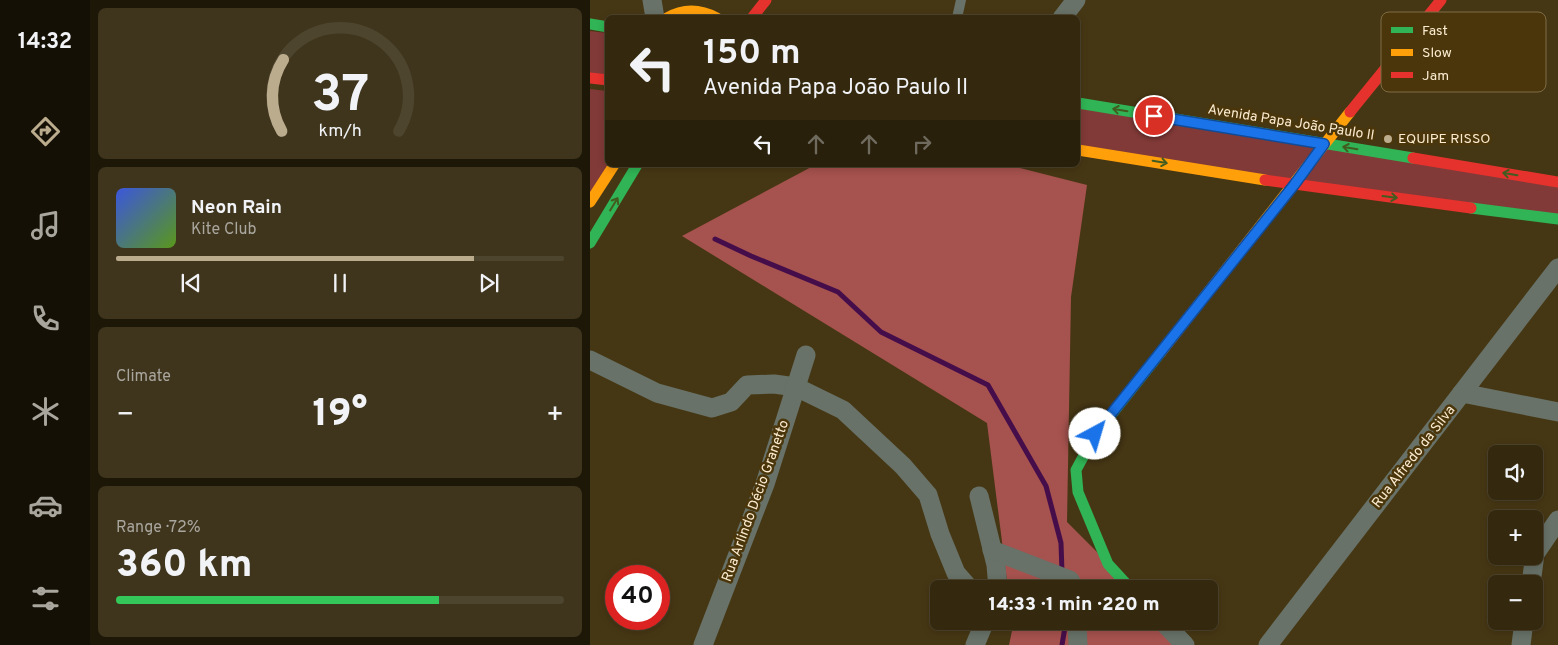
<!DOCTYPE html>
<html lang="en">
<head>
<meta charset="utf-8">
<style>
	:root { --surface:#34290f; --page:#3f351d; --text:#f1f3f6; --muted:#a9a69e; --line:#4e452f; --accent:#bcac8e }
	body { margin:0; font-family:Overpass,sans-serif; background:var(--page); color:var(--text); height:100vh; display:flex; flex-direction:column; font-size:19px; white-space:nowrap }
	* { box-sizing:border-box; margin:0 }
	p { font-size:16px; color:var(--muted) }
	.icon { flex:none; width:28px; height:28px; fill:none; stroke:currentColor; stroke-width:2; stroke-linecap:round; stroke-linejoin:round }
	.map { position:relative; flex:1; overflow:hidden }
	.sheet { display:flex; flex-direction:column; gap:8px; padding:8px; background:#1d1708; width:500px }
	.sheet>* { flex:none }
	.banner { position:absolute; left:15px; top:15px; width:475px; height:152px; border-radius:8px; box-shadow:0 2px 8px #0003,0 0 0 1px var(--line); background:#34290f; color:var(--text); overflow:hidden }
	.buttons { position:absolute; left:898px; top:445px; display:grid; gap:10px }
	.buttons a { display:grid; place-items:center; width:55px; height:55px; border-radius:8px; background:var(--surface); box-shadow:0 2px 8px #0003,0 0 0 1px var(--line); font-size:25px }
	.speed { position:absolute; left:15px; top:565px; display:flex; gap:10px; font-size:25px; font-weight:700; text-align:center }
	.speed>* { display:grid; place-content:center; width:65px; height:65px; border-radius:50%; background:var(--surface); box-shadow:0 2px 8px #0003,0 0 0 1px var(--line); line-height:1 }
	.speed .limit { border:8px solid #d22; background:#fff; color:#111 }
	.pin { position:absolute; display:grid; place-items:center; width:42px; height:42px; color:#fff; margin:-21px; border:2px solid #fff; border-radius:50%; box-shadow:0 1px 5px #0007 }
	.me { position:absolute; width:55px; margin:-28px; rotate:39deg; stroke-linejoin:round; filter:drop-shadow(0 0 4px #0008) }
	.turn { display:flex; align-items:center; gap:18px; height:105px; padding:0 15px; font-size:22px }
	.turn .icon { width:65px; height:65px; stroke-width:2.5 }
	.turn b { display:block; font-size:35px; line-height:42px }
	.lanes { display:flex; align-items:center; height:48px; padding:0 15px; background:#0003; justify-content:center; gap:25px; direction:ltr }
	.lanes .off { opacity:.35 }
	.big { font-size:38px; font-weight:800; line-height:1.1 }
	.sheet .tile { flex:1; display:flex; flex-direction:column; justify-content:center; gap:8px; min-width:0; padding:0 18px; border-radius:8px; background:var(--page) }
	.sheet .dial { align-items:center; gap:0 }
	.dial svg { height:130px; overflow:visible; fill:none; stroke:var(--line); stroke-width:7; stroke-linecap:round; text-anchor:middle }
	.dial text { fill:var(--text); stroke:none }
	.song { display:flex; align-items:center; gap:15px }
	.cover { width:60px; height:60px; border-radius:8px; background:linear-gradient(135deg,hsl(230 70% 55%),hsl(90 70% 35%)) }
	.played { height:5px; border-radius:2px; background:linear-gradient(90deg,var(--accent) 80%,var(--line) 80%) }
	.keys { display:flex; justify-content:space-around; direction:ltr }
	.heat { display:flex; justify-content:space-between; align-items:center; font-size:28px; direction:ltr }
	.charge { height:8px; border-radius:4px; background:linear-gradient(90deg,#34c759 72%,var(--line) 0) }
	.trip { position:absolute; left:340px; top:580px; width:288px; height:50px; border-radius:8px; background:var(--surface); box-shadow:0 2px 8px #0003,0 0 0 1px var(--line); font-weight:800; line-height:50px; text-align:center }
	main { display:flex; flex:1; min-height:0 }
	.tabs { display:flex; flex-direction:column; width:90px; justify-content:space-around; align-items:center; background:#151006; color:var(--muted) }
	.tabs .icon { width:35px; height:35px }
	.tabs .selected { color:var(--accent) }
	.tabs b { font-size:22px; color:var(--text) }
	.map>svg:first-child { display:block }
</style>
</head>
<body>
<main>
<nav class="tabs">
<b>14:32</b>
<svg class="icon selected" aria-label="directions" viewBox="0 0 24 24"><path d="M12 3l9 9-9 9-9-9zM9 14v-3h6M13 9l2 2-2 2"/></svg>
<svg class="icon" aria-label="music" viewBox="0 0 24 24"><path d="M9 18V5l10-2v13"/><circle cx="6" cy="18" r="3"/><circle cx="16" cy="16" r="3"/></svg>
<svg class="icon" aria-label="phone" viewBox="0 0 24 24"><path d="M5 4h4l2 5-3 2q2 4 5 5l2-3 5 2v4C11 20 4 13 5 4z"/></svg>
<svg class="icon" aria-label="climate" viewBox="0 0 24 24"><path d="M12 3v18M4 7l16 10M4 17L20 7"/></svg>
<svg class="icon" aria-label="car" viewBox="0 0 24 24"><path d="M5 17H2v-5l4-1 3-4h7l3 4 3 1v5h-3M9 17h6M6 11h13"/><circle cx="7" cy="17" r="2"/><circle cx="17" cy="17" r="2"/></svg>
<svg class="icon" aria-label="filters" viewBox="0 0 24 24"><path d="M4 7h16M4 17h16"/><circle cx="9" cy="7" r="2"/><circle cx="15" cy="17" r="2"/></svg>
</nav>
<section class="sheet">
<div class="tile dial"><svg viewBox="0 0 100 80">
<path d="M14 69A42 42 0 1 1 86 69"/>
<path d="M14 69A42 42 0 0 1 15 25" stroke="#bcac8e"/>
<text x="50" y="56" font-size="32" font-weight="700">37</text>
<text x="50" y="72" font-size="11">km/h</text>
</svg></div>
<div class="tile">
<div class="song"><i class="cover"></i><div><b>Neon Rain</b><p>Kite Club</p></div></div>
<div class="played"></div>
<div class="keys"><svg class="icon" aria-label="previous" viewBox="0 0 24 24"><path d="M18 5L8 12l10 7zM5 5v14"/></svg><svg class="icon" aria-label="pause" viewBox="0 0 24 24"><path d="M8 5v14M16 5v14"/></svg><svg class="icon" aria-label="next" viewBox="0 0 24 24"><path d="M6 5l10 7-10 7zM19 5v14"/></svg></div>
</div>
<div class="tile"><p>Climate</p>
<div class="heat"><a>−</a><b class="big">19°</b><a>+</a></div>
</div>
<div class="tile"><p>Range · 72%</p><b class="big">360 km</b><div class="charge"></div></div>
</section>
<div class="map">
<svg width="968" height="645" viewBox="0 0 968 645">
	<rect width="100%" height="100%" fill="#463714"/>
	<g fill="#813a37">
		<path d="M0,31L17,33V78L0,75Z"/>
		<path d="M0,89L17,91L18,165L0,199Z"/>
		<path d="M488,106L731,145L703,183L488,148Z"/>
		<path d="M735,146L968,184V218L707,183Z"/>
	</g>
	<g fill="#a6524e">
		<path d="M225,165H418L497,185L481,297L477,522L544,589H418L397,423L92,236Z"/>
		<path d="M423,621H577L601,645H419L423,626Z"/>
	</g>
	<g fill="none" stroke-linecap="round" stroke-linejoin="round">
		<g stroke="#450e4a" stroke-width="5">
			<path d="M125,239L161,256L248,292L291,332L398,385L456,486L471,543L472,572"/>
			<path d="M472,645L476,621"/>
		</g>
		<path stroke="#687268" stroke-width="10" d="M367,18L371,0"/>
		<g stroke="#687268" stroke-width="19">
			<path d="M62,0L65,18"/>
			<path d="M472,18L486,0"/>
			<path d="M0,360L67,393L122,408L141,402L157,385L184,384L206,387L253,410L313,466L338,495L350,534L366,573L380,589"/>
			<path d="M872,393L968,412"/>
			<path d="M389,496L406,565L408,589"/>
			<path d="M402,550L480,580L485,589"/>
			<path d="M941,584L945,554L968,520"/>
			<path d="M487,621L488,645"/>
			<path d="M572,621L595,645"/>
			<path d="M113,645L175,484L216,355"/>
			<path d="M385,645L395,621"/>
			<path d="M678,645L968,268"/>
			<path d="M931,645L934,621"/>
		</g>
		<g stroke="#30b455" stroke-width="11">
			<path d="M0,24L18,27"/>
			<path d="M488,103L823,158"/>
			<path d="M881,208L968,219"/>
			<path d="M0,243L47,165"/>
			<path d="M541,589L518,564L488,492L486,470L505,435L571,352"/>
		</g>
		<g stroke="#ff9f0a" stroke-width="11">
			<path d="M77,18C94,8 110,9 127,18"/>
			<path d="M488,150L675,180"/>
			<path d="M0,202L24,165"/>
			<path d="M571,352L760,112"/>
		</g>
		<g stroke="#e5322d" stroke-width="11">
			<path d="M162,18L176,0"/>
			<path d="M0,78L18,80"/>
			<path d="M760,112L851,0"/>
			<path d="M823,158L968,182"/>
			<path d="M675,180L881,208"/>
		</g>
	</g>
	<defs><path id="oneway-shaft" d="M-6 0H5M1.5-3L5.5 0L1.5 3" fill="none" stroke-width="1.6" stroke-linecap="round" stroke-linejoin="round" transform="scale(1.25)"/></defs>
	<g stroke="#425c20">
		<use href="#oneway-shaft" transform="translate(530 110) rotate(-171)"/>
		<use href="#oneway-shaft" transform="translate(760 148) rotate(-171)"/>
		<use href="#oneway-shaft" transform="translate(570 162) rotate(10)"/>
		<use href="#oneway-shaft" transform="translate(920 174) rotate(-171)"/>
		<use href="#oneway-shaft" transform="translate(800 197) rotate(7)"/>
		<use href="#oneway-shaft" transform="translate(24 204) rotate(-59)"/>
	</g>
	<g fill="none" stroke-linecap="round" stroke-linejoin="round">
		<defs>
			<path id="route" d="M505,434L704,185L734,144L564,116"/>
		</defs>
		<use href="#route" stroke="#114b97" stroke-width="12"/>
		<use href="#route" stroke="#1a73e8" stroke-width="9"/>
	</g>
	<circle fill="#bcac8e" stroke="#4a360a" stroke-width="2" cx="798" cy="139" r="5"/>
	<g text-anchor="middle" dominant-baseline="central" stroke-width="5" stroke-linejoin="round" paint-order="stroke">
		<g font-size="14" fill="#fbebd0" stroke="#4a360a">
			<text transform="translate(701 123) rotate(9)">Avenida Papa João Paulo II</text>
			<text transform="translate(824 457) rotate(-52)">Rua Alfredo da Silva</text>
			<text transform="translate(166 501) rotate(-70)">Rua Arlindo Décio Granetto</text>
		</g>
		<g font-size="14" fill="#fbebd0" stroke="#4a360a" text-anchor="start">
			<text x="808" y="139">EQUIPE RISSO</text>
		</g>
	</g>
	<rect x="791" y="12" width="165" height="80" rx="8" fill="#4a360a" stroke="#7f6c45" stroke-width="1"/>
	<rect x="801" y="27" width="22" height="6" fill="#30b455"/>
	<rect x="801" y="49" width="22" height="7" fill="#ff9f0a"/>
	<rect x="801" y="72" width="22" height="6" fill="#e5322d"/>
	<g font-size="14" fill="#fbebd0">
		<text x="832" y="35">Fast</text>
		<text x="832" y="57">Slow</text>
		<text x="832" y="80">Jam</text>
	</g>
</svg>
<div class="buttons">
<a><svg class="icon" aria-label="sound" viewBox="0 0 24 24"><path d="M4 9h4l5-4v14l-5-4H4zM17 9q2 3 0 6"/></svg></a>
<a>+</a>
<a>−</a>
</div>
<div class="speed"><div class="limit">40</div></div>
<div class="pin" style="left:564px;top:116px;background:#d93025"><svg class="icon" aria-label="arrive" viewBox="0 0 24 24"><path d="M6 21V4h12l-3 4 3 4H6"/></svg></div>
<svg class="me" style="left:505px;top:434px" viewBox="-20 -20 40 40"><circle r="19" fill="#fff"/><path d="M0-13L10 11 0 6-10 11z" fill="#1a73e8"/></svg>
<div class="trip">14:33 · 1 min · 220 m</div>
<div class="banner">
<div class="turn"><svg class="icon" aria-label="left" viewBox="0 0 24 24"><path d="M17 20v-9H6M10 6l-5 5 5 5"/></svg><div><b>150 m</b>Avenida Papa João Paulo II</div></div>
<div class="lanes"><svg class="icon" aria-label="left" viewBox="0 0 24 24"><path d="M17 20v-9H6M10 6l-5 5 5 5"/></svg><svg class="icon off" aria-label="ahead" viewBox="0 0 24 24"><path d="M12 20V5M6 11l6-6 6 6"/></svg><svg class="icon off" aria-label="ahead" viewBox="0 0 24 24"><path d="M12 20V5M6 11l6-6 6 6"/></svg><svg class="icon off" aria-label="right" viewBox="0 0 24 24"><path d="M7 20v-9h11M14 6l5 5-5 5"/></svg></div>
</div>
</div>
</main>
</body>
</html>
